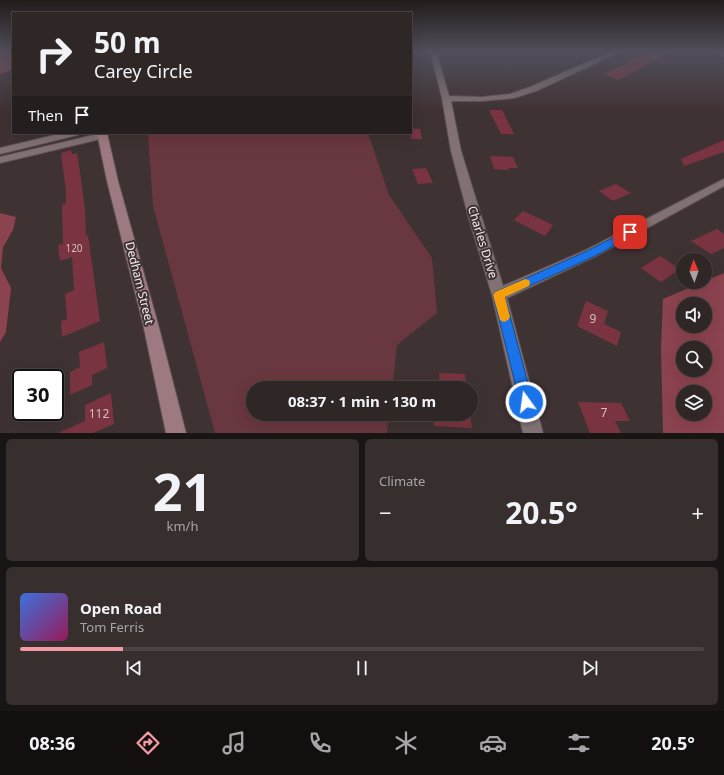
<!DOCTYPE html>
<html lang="en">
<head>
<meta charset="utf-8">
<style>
	:root { --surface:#2f2626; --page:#372e2e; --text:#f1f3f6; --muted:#a7a5a7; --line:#4a4343; --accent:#f49aa6 }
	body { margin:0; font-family:"Noto Sans",sans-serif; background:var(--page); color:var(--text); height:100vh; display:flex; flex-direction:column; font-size:15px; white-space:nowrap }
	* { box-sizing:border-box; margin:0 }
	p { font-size:13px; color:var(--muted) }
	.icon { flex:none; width:22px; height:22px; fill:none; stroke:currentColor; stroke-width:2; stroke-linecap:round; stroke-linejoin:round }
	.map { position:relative; height:433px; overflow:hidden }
	.drawer { display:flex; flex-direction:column; gap:6px; padding:6px; background:#1a1515; flex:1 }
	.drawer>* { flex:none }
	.hud { position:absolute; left:12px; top:12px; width:400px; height:122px; border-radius:0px; box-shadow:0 4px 16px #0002,0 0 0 1px var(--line); background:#2f2626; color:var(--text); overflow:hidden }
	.needle { width:26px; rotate:358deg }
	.buttons { position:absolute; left:676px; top:253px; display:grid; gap:8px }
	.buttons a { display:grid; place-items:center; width:36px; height:36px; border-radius:50%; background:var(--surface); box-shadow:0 4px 16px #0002,0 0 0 1px var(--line); font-size:20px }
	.speed { position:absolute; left:12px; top:369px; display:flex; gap:8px; font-size:20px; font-weight:700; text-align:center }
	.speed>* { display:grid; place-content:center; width:52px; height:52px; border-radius:50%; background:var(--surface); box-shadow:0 4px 16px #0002,0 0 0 1px var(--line); line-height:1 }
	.speed .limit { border:2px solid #111; border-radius:6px; background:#fff; color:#111 }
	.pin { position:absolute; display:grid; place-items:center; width:34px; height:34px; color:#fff; margin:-17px; border-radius:8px; box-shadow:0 2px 6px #0006 }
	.me { position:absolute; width:44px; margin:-22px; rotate:346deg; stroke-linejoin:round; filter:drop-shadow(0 0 3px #0008) }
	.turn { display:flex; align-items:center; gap:14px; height:84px; padding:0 16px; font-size:18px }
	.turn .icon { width:52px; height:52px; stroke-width:2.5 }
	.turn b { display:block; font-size:28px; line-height:34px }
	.then { display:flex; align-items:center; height:38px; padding:0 16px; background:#0003; gap:8px; font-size:15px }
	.big { font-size:30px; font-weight:700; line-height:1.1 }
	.drawer .card { flex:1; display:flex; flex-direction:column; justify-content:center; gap:6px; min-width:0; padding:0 14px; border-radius:6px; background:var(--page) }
	.drawer .dial { align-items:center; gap:0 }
	.dial b { font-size:52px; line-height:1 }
	.song { display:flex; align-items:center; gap:12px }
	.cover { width:48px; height:48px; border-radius:6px; background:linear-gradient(135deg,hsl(220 70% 55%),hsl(330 70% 35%)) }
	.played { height:4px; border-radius:2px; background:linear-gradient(90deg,var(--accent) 15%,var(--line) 15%) }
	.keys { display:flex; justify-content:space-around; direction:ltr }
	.heat { display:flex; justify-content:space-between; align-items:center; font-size:22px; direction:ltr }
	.drawer .tiles { flex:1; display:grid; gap:6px; grid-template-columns:1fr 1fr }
	.card:last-child { grid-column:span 2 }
	.trip { position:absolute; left:246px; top:381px; width:232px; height:40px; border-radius:20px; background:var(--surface); box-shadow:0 4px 16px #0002,0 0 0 1px var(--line); font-weight:700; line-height:40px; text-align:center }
	.tab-bar { display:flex; height:64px; justify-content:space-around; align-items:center; background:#130f0f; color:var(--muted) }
	.tab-bar .icon { width:28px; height:28px }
	.tab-bar .current { color:var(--accent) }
	.tab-bar b { font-size:18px; color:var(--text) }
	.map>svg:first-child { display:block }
</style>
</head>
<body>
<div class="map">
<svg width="724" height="433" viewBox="0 0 724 433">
	<rect width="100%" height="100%" fill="#3f3233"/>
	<path fill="#69373f" d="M148,133H368L389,195L432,258L437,313L397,345L392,388H253V414H389L387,433H215L153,206Z"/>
	<g fill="#8b434f" fill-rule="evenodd">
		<path d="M0,51H13V69L0,74Z"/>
		<path d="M0,213L16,217L13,230L3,247L1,268L11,288L6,332L0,342Z"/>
		<path d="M724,273V433H663L661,349L663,299ZM683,304H705V326H683ZM683,348H705V370H683ZM683,392H705V414H683Z"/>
	</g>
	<g fill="#7a3441">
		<path d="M649,51H672L619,80L603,74L629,63L626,62Z"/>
		<path d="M489,110H502L514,134H501Z"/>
		<path d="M411,128L420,129L422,139H411Z"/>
		<path d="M724,140V152L684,166L681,159Z"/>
		<path d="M71,150L72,154L77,153L81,179L85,209L86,236L88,235L100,321L62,337L61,321L67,319L65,294L74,290L72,257L60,261L58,245L63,244L62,205L66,203V191L61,153Z"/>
		<path d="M490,156L513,157L518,168H508L509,170L494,169Z"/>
		<path d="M426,168L433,183L418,184L412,169Z"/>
		<path d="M616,184L631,193L613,201L599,191Z"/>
		<path d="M523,211L553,225L545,236L514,220Z"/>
		<path d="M717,229L724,234V248L711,254L691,241Z"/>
		<path d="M660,256L680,269L661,282L641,268Z"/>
		<path d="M586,301L608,311L604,324L621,332L617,346L577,326Z"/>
		<path d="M104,342L107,368L92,375V385L70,395V372L80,367L79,352Z"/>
		<path d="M439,373L465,374L466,388H440Z"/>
		<path d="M111,393L114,424L93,433H58L85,421V405Z"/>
		<path d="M578,402L621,403L630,421H615L621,433H590Z"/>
		<path d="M433,414H470L472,428L434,426Z"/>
	</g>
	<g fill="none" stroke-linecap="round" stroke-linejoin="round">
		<defs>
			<g id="street">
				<path d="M430,51H436L449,96L482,97L510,94L530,87L613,51H622L536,91L514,98L482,101H451L461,151L503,286L586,250L724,179V186L596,256L507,298L543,433H523L492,295L469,219L451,151L442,98Z"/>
				<path d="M714,51H724V55L715,52Z"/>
				<path d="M63,133H80L78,135L0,154V148Z"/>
				<path d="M102,133L107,136L105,138L0,163V157Z"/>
			</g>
			<path id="secondary" d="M97,133H107L118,181L158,324L186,433H166L143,324L107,181Z"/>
		</defs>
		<use href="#street" stroke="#5c5051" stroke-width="2"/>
		<use href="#secondary" stroke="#5c5051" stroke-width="2"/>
		<use href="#street" fill="#817173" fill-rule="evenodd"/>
		<use href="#secondary" fill="#9d7a7f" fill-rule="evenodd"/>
	</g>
	<linearGradient id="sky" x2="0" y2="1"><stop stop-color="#231c1c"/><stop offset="0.46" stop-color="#524f5b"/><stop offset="1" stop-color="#524f5b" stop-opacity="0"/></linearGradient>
	<rect width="724" height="112" fill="url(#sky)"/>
	<path fill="#1a73e8" stroke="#114b97" d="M630,229L633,230L635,232L633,235L595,256L505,297L533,402L531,407L526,409L521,407L493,295L495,292L587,251Z"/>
	<path fill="#f59e0b" d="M525,279L529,280L530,283L529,286L505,297L510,317L508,320L504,322L500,320L493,295L495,292Z"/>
	<g text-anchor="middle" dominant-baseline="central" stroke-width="4" stroke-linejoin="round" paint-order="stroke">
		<g font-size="10" fill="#d6bdc0">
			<text x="74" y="248">120</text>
		</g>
		<g font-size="12" fill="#f4ebeb" stroke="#3f3233">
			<text transform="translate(483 242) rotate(73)">Charles Drive</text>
			<text transform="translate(140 283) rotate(76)">Dedham Street</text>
		</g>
		<g font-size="12" fill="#d6bdc0">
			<text x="593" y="318">9</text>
			<text x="604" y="412">7</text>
			<text x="99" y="413">112</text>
		</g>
	</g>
</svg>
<div class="buttons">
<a><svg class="needle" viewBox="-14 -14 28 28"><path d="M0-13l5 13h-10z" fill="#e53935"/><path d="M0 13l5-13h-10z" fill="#a7a5a7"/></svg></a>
<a><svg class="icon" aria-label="sound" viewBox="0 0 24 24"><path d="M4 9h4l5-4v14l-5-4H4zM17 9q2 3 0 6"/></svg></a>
<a><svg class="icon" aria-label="search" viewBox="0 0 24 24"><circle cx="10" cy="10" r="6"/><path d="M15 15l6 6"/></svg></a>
<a><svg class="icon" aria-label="layers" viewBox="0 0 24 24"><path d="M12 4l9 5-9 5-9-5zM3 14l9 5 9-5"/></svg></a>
</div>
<div class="speed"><div class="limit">30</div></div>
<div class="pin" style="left:630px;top:232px;background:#d93025"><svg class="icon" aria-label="arrive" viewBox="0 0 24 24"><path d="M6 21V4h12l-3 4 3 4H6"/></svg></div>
<svg class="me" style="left:526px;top:402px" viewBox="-20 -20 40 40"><circle r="17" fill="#1a73e8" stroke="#fff" stroke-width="3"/><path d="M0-11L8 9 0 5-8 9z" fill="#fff"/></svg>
<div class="trip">08:37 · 1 min · 130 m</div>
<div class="hud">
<div class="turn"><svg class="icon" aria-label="right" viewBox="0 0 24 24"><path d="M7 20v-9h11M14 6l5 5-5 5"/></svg><div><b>50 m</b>Carey Circle</div></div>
<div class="then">Then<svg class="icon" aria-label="arrive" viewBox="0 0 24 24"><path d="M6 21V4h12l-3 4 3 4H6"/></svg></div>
</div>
</div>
<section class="drawer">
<div class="tiles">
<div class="card dial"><b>21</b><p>km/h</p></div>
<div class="card"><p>Climate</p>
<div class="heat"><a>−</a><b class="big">20.5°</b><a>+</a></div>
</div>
<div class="card">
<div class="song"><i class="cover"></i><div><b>Open Road</b><p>Tom Ferris</p></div></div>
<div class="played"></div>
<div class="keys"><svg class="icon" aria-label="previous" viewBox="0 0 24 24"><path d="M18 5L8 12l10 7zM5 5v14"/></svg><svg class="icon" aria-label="pause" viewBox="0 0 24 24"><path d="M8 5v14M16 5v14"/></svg><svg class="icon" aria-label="next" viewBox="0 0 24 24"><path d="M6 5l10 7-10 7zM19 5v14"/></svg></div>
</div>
</div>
</section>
<nav class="tab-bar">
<b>08:36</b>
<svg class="icon current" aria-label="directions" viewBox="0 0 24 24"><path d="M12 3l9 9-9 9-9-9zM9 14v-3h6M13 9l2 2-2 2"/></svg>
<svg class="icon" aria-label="music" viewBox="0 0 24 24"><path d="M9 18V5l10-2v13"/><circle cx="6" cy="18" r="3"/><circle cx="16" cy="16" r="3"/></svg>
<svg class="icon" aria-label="phone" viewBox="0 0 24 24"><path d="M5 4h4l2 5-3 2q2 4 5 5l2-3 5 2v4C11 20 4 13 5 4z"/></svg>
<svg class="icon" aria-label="climate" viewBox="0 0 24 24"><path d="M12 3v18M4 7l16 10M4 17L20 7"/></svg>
<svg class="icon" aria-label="car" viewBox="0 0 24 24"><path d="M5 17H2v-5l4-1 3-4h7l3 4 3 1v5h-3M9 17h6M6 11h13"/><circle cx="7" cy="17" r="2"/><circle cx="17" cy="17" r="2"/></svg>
<svg class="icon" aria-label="filters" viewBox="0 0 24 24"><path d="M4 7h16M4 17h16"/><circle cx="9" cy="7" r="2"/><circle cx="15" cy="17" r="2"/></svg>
<b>20.5°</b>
</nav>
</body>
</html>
